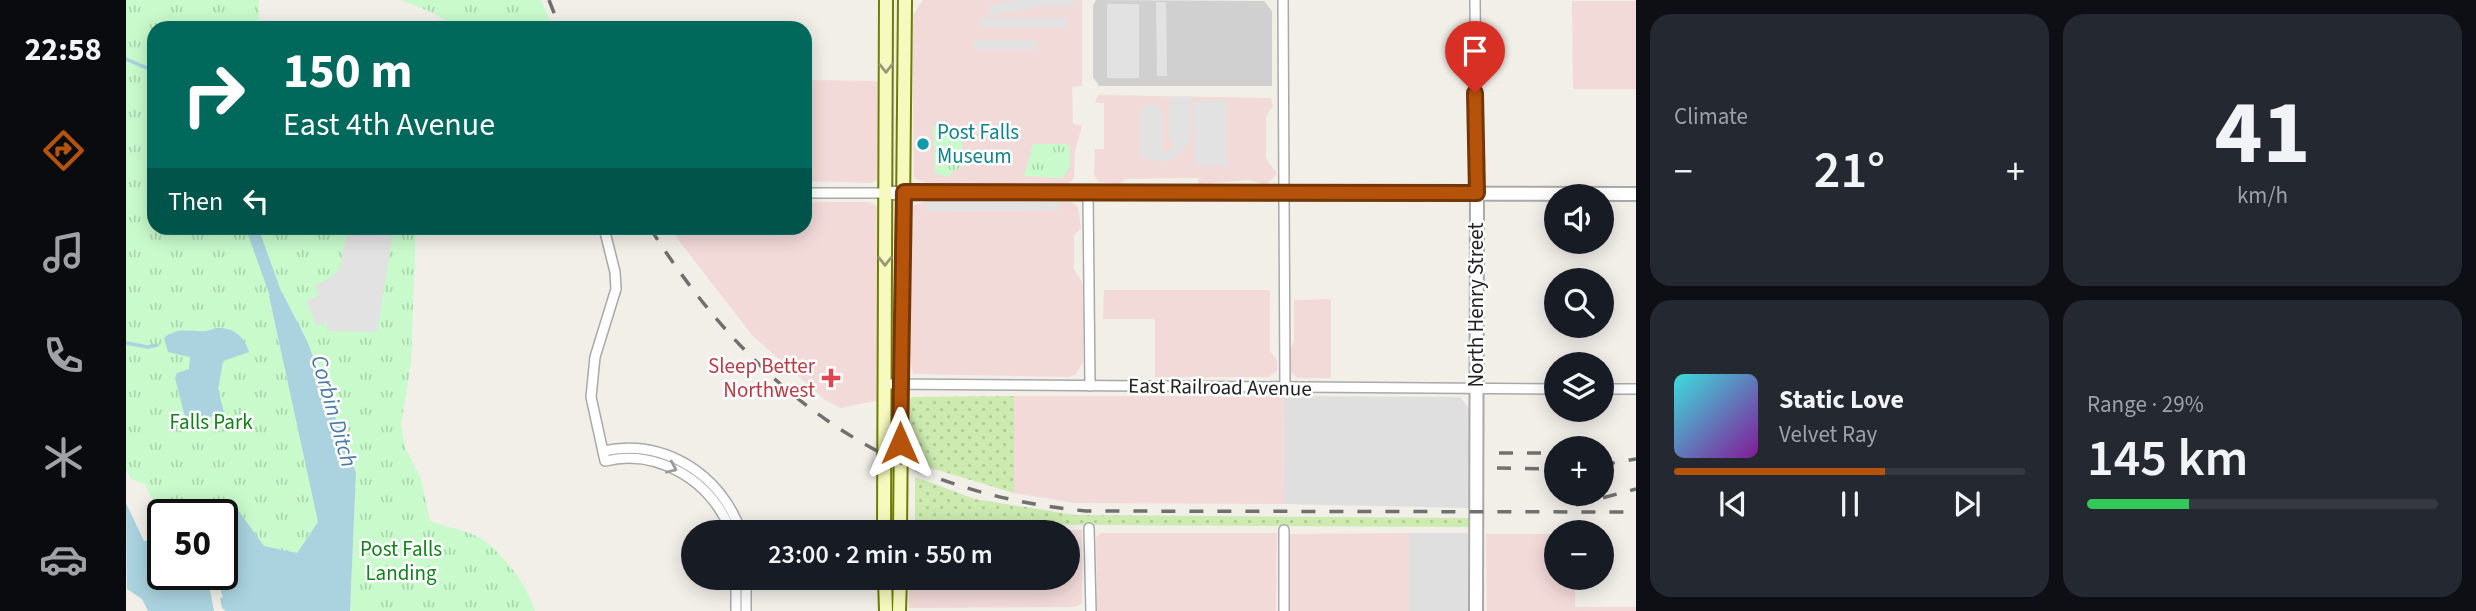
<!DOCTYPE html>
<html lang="en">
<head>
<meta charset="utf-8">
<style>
	:root { --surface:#171b24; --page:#242831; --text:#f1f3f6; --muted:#9ea1a6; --line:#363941; --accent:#b45309 }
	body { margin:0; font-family:"Source Sans 3",sans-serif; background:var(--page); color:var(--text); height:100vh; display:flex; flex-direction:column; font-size:26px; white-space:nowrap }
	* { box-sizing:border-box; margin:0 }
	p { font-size:23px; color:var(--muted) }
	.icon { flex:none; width:38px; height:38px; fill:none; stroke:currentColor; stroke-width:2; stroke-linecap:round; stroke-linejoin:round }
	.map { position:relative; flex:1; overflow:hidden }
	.panel { display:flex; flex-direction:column; gap:14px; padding:14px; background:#0d0f14; width:840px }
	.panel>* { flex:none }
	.guide { position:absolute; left:21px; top:21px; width:665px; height:214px; border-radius:21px; box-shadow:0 4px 18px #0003; background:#00695c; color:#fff; overflow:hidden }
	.buttons { position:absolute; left:1418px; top:184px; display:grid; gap:14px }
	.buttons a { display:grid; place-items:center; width:70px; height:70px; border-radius:50%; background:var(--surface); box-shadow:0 4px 18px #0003; font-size:35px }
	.speed { position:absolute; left:21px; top:499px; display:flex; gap:14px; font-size:35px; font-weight:700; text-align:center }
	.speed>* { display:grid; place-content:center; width:91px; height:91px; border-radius:50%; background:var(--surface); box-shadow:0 4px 18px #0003; line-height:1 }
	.speed .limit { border:4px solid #111; border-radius:10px; background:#fff; color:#111 }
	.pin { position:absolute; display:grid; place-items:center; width:60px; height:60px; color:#fff; margin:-72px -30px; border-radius:50% 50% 50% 0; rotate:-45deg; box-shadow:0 0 7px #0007 }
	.pin .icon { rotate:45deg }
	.me { position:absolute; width:77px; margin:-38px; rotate:0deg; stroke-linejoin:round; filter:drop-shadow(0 0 5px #0008) }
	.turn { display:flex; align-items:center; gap:24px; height:147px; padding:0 21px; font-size:32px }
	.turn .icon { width:91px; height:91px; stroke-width:2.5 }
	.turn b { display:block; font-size:49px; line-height:60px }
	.then { display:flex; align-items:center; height:66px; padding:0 21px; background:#0003; gap:14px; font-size:26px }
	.big { font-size:52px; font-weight:600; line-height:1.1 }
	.panel .tile { flex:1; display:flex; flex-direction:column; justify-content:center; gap:10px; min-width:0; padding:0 24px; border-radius:21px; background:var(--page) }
	.panel .dial { align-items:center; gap:0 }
	.dial b { font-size:91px; line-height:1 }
	.song { display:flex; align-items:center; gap:21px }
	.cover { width:84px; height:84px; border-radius:10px; background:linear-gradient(135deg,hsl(180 70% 55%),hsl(290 70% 35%)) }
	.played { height:7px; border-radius:4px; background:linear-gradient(90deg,var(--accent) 60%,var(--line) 60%) }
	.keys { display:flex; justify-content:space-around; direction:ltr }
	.heat { display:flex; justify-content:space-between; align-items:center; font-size:38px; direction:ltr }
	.charge { height:10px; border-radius:5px; background:linear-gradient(90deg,#34c759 29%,var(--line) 0) }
	.panel .tiles { flex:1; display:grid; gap:14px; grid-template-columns:repeat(2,1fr) }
	.trip { position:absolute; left:555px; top:520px; width:399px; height:70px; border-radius:35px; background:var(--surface); box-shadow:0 4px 18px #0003; font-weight:600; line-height:70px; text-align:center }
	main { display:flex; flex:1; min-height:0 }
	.tab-bar { display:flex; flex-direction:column; width:126px; justify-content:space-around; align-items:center; background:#090b0e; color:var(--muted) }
	.tab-bar .icon { width:49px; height:49px }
	.tab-bar .current { color:var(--accent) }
	.tab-bar b { font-size:32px; color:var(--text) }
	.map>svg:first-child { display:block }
</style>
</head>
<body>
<main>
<nav class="tab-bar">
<b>22:58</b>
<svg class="icon current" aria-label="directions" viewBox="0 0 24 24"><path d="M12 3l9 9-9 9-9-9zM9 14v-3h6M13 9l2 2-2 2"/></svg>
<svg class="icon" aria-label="music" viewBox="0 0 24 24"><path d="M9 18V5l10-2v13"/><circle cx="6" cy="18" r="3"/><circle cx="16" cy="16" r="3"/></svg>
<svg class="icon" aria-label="phone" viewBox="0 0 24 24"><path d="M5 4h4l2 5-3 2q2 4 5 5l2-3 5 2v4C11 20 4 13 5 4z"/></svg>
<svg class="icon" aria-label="climate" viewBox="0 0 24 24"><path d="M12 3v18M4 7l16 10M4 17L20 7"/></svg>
<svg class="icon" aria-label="car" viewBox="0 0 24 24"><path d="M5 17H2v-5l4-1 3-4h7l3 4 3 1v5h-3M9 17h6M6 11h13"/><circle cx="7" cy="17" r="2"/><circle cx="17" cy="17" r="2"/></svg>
</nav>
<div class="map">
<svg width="1510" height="611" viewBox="0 0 1510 611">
	<defs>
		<pattern id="grass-dots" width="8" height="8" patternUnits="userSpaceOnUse" patternTransform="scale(1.75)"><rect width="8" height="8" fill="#cdebb0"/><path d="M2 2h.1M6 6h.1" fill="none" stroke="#b0c997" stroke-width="1.8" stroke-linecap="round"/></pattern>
		<pattern id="park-tufts" width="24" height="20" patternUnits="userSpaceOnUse" patternTransform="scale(1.75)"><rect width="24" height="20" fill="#c8facc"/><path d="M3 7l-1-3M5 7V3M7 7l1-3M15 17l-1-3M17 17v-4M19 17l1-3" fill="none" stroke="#acd6af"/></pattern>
	</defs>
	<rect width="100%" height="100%" fill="#f2efe9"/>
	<g fill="#e0dfdf">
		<path d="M1158,396L1334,397L1343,409V508L1157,504Z"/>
		<rect x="1283" y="533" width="59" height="78"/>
	</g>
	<g fill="#f2dad9">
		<path d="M797,0H956V86L946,87L947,123L956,126L949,151L948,178L944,182L938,185L800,183L788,178L786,17Z"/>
		<path d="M1446,1H1510V89H1447Z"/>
		<path d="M679,80L753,81L751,180L744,183L679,181Z"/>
		<path d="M972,95L1145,98L1147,106L1140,116V158L1151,174L1140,185L1123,180L1073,184L1072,178L1000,179L993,184L972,182L968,174L969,149H978V103H969Z"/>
		<path d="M800,201V211L933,210L934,202H945L952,207L955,228L948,235V269L957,284V362L950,374L943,377L787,374L785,365V213L787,206Z"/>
		<path d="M679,202H743L751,206L753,400L715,408L699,400L626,335L543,228H679Z"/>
		<path d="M978,290H1144V351L1151,360V371L1143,377H1029V319H977Z"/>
		<path d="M1205,299V378H1171L1165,372L1164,351L1168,341V300Z"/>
		<path d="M888,396H1158L1157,504L948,503L888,493Z"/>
		<path d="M778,530H956V603L949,607L783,608V578H942V532Z"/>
		<path d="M975,533H1151L1150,611H971L970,537Z"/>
		<path d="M1283,533V611H1163L1164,534Z"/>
		<path d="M1360,534H1430V578H1449V607H1510V611H1361Z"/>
	</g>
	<path fill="#d0d0d0" d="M970,0L1138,1L1146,11V86H973L967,77V6Z"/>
	<g fill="url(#grass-dots)">
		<path d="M888,396V493L778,460L781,401L786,397Z"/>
		<path d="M789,477L849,499L949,515L1344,518V527L794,524L789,520Z"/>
	</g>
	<g fill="url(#park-tufts)">
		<path d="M0,0H133V28H28V228H290L285,362L275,426L280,449L295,479L304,521C320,527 343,530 357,540C380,557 400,584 409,611H224L230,473L182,343L156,292L143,297L192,522L171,553L138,546L107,503L76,508L77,512L37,514L36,521L19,484L5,479L0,469Z"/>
		<path d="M275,0H415L427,28H333L305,12Z"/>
		<path d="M807,126L820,127L836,136V166L825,173L824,177L809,174Z"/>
		<path d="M907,144H941L944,147V166L937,178L898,176Z"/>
	</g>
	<g fill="#e2e2e2">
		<path d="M889,0H947L948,6H915L864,16L862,6Z"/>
		<path d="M1030,2H1040L1041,76H1031Z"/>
		<rect x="981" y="4" width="32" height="74"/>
		<path d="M854,18H941V28L853,27Z"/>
		<rect x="848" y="40" width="62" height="10"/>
		<path d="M1065,96V139L1054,154L1040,162L1014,157V111L1022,104L1029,103L1036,111V151H1044L1050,144L1043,137V97Z"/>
		<path d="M1068,101H1101V166L1069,165Z"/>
		<path d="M800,201L934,202V210L800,211Z"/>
		<path d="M222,228H268L251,332L201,331V322L191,326L180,301L193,295L189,286L207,276L214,267Z"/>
	</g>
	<g fill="#aad3df">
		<path d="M156,292L182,343L230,473L224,611H100L96,608L94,598L97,597L91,582L94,581L90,574H96V514H77L76,508L107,503L138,546L171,553L192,522L143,296Z"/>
		<path d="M90,328C108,327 118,336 123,352L97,361L92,390L98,412L82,418L74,432L68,431L59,417L49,378L51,373L63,369L64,357L42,352L38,338C56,323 70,337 90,328Z"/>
		<path d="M0,503L18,541L37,539V574H81L88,611H22L16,599L1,589Z"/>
	</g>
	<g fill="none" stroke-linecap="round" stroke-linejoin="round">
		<g stroke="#aad3df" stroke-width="3.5">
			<path d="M0,59L28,71"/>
			<path d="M0,343L22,347L31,345"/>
		</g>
		<path stroke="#aad3df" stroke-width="12" d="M126,228L155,309"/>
		<defs>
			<g id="minor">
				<path d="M1157,0L1159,388"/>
				<path d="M1349,0L1351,193"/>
				<path d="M679,193H759"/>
				<path d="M962,193L964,386"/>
				<path d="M478,228L489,272L490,289L469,357L465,397L479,461C533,448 587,482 605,532"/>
				<path d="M759,384L1430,389"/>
				<path d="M1475,389H1510"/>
				<path d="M477,451C538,438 595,474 615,532"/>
				<path d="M963,528L965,611"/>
				<path d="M1158,530V611"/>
				<path d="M620,578V611"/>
				<path d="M610,611V578"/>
			</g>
			<g id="tertiary">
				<path d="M759,193L1510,194"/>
				<path d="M1350,611L1351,193"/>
			</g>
			<g id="secondary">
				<path d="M758,532L760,0"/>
				<path d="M774,532L779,0"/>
				<path d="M759,578L760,611"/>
				<path d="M773,611L774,578"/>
			</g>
		</defs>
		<use href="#minor" stroke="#a9a9a9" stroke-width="12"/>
		<use href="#tertiary" stroke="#a9a9a9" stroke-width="16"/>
		<use href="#secondary" stroke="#707d05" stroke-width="16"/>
		<use href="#minor" stroke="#fff" stroke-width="9"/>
		<use href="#tertiary" stroke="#fff" stroke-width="12"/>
		<use href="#secondary" stroke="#f7fabf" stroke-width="12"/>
		<g stroke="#707070" stroke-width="3.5" stroke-dasharray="14 14" stroke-linecap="butt">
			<path d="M423,0L434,28"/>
			<path d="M524,228C629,393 761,492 960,511L1510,512"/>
			<path d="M1373,453H1430"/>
			<path d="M1475,465L1510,459"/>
			<path d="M1371,468L1430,469"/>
			<path d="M1450,505L1510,489"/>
		</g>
	</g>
	<defs><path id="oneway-chevron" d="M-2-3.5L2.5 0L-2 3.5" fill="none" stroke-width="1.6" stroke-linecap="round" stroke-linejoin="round" transform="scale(1.75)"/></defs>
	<g stroke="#979978">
		<use href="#oneway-chevron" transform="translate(760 68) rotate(90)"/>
		<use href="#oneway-chevron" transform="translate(759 261) rotate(90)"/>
	</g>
	<use stroke="#9c9c9c" href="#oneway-chevron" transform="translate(546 468) rotate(24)"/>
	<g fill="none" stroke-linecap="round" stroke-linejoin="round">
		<defs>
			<path id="route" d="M774,443L778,192L1351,193L1349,93"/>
		</defs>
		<use href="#route" stroke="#753606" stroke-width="18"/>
		<use href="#route" stroke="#b45309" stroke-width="12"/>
	</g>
	<circle fill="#0f9aa8" stroke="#fff" stroke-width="2.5" cx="797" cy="144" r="7"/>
	<path fill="#e0444e" stroke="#fff" stroke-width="2.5" d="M701.5 367.5h7v7h7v7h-7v7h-7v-7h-7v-7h7z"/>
	<g text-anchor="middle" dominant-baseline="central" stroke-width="5" stroke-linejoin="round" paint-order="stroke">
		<g font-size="21" fill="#0d838f" stroke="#fff" text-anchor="start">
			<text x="811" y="132">Post Falls<tspan x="811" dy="24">Museum</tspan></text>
		</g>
		<g font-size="21" fill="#222" stroke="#fff">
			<text transform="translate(1350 305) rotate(-90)">North Henry Street</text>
			<text transform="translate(1094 387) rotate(1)">East Railroad Avenue</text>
		</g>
		<g font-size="21" fill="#be3a42" stroke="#fff" text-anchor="end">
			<text x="689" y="366">Sleep Better<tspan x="689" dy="24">Northwest</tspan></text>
		</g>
		<g font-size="21" fill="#0c8416" stroke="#fff">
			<text x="85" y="422">Falls Park</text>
			<text x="275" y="549">Post Falls<tspan x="275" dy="24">Landing</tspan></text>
		</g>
		<g font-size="23" font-style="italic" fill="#4a7aab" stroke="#fff">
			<text transform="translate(208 411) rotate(74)">Corbin Ditch</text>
		</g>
	</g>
</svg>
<div class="buttons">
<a><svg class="icon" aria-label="sound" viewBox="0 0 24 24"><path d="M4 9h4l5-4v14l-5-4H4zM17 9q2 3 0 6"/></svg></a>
<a><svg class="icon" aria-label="search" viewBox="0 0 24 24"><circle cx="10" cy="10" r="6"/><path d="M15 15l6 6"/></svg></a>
<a><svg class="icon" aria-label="layers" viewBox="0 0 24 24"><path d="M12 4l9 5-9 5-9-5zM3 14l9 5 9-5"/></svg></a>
<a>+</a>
<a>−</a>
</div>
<div class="speed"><div class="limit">50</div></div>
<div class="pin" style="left:1349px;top:93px;background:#d93025"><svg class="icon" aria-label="arrive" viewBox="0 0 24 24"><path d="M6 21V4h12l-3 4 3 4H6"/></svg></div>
<svg class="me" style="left:774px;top:443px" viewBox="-20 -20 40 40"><path d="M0-17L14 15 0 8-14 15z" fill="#b45309" stroke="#fff" stroke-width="4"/></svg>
<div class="trip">23:00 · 2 min · 550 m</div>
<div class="guide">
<div class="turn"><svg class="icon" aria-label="right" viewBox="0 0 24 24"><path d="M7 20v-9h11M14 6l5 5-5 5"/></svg><div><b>150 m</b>East 4th Avenue</div></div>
<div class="then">Then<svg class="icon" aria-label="left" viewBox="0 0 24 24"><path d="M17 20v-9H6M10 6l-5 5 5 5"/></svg></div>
</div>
</div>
<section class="panel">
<div class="tiles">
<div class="tile"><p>Climate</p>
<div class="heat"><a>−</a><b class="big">21°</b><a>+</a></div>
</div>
<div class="tile dial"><b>41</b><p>km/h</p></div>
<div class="tile">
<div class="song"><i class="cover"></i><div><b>Static Love</b><p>Velvet Ray</p></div></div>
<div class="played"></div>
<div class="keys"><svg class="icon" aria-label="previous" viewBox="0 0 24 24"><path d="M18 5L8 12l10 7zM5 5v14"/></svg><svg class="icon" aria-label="pause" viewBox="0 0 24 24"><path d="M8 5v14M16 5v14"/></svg><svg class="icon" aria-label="next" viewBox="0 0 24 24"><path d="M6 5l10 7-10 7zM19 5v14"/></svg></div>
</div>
<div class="tile"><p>Range · 29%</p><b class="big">145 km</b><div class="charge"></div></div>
</div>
</section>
</main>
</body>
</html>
